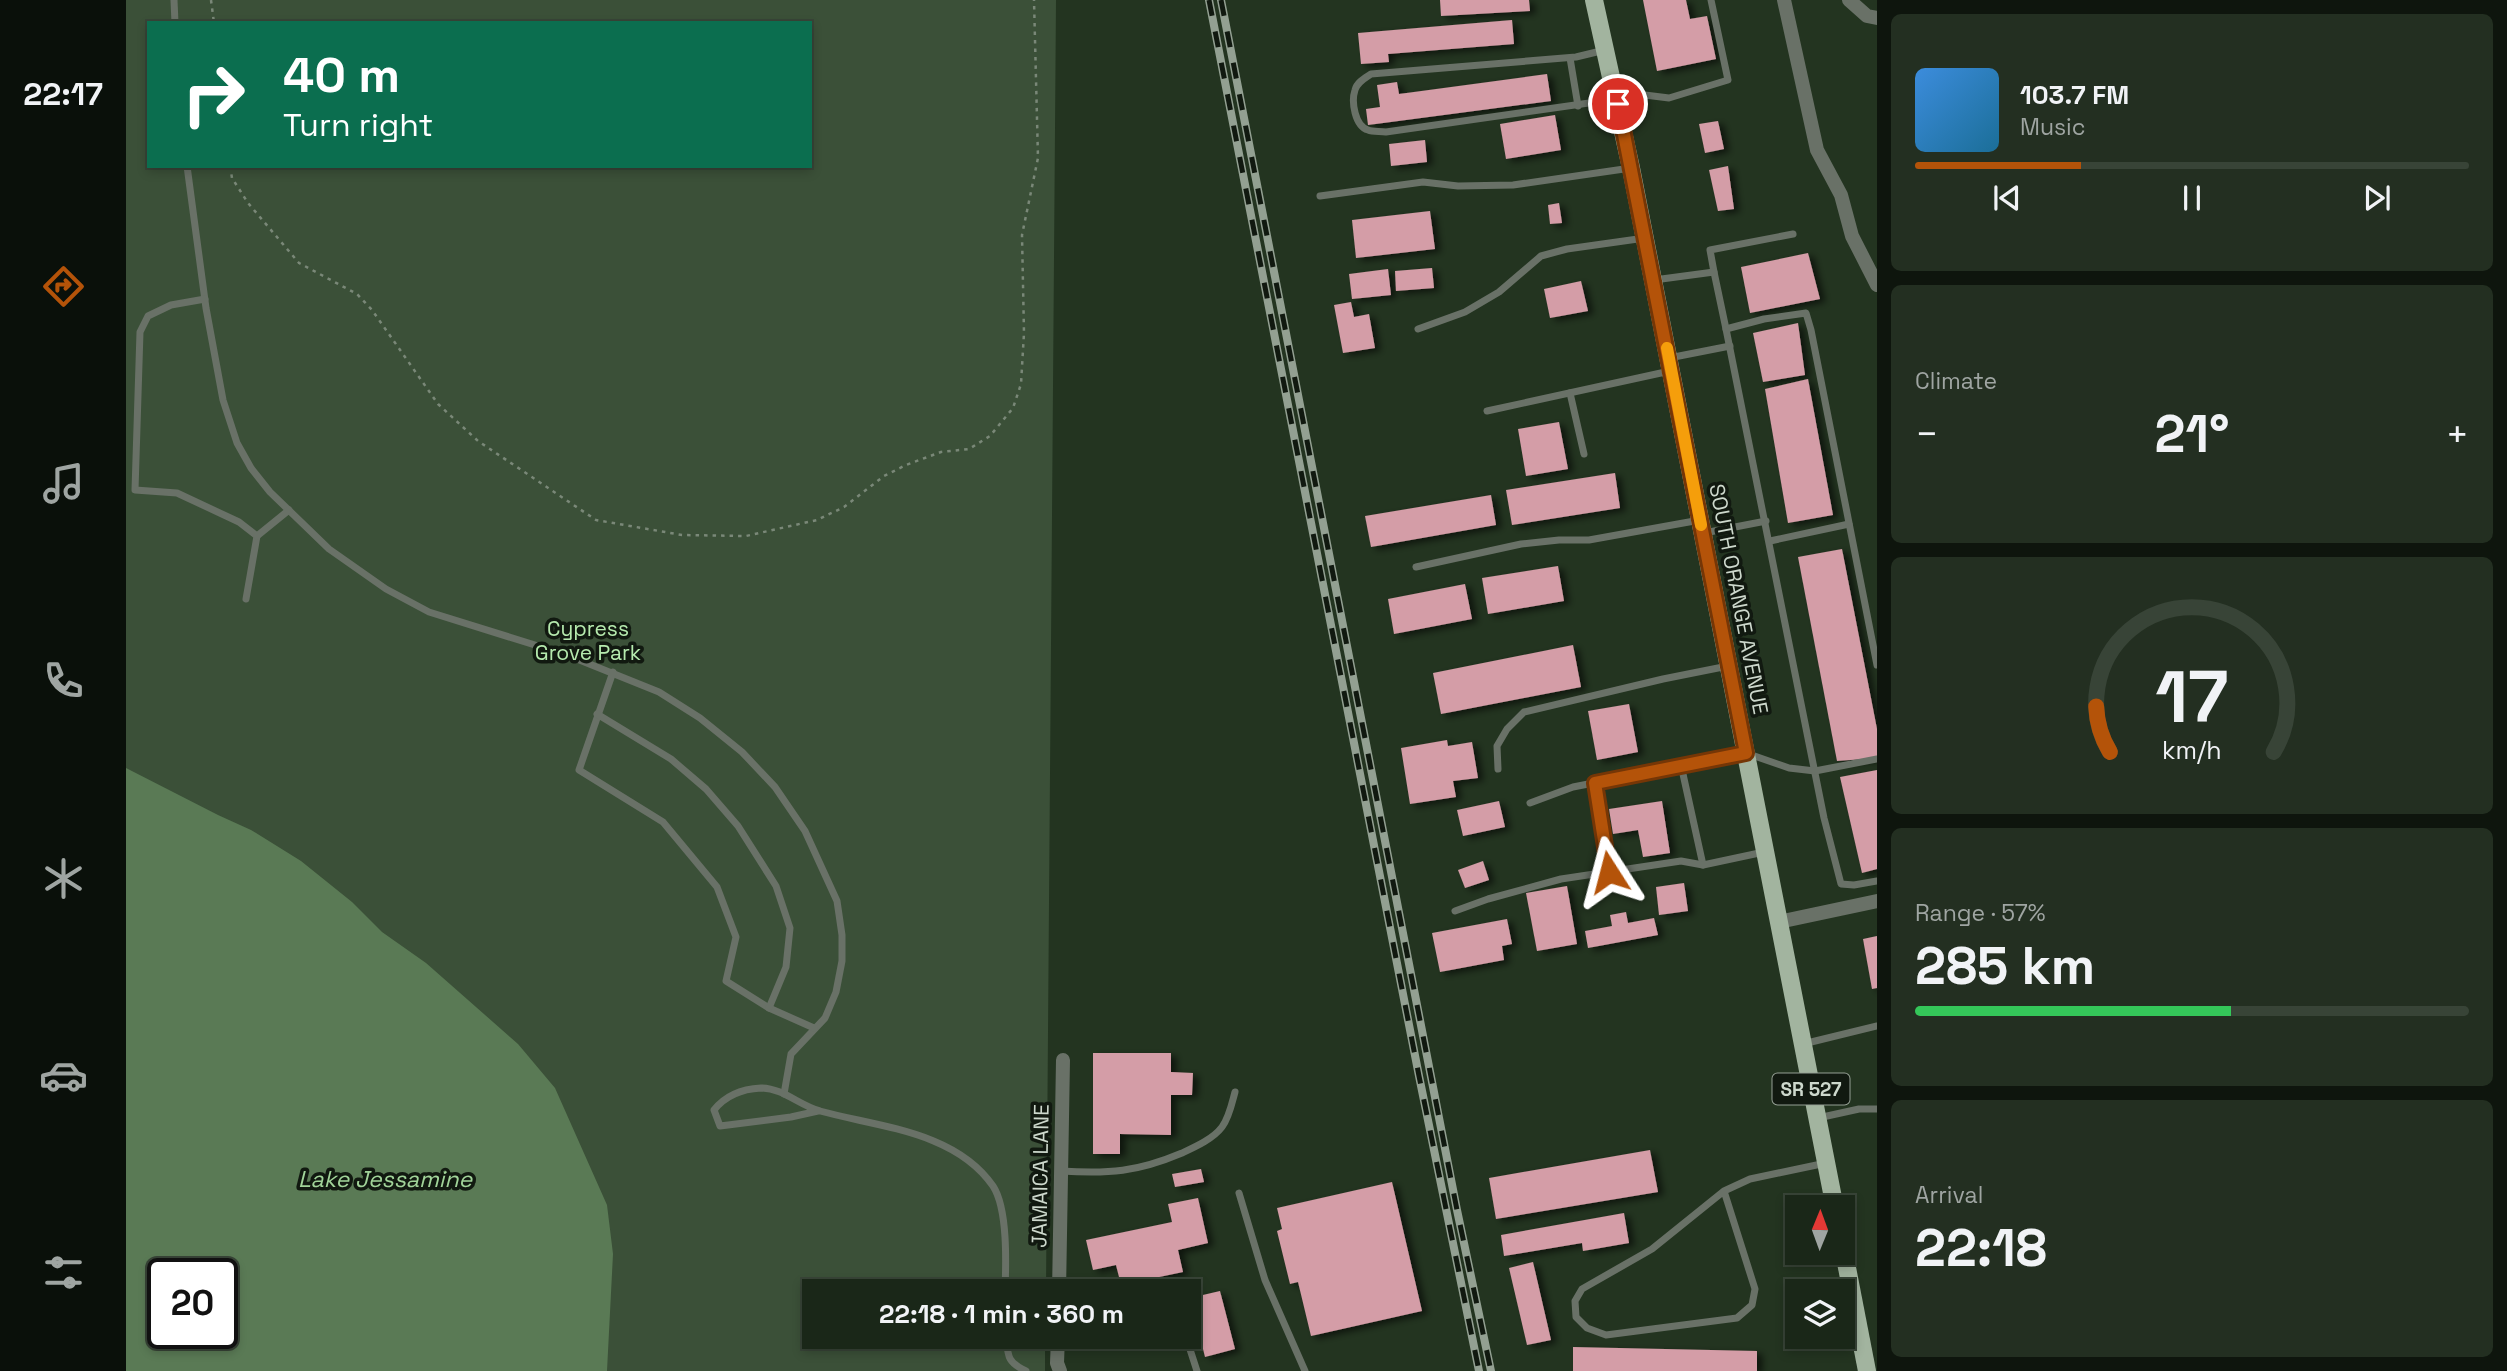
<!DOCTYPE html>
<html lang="en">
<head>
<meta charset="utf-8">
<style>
	:root { --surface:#1a2718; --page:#232f21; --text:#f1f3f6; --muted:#9fa5a2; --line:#384437; --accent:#b45309 }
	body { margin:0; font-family:"Space Grotesk",sans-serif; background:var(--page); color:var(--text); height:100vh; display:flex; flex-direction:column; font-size:26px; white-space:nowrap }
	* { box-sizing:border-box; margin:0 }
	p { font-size:23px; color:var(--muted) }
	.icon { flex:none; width:38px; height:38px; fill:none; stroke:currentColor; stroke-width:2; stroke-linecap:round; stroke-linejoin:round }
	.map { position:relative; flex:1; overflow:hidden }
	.side { display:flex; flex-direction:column; gap:14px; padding:14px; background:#0e150d; width:630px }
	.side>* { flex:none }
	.guide { position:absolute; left:21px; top:21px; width:665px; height:147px; border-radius:0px; box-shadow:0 4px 10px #0003,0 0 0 2px var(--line); background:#0b6e4f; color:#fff; overflow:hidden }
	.needle { width:46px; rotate:1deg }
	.tools { position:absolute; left:1659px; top:1195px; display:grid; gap:14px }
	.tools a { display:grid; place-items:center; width:70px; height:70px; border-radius:0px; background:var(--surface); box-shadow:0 4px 10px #0003,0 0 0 2px var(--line); font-size:35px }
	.speed { position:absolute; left:21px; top:1258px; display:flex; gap:14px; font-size:35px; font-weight:700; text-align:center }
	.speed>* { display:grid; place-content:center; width:91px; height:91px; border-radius:50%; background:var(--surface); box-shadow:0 4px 10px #0003,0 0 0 2px var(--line); line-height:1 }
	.speed .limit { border:4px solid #111; border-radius:10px; background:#fff; color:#111 }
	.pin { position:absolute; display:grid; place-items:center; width:60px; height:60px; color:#fff; margin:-30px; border:4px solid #fff; border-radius:50%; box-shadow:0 2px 7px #0007 }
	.me { position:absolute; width:77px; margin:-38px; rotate:351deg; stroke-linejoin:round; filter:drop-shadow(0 0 5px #0008) }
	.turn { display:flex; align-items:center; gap:24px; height:147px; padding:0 21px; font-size:32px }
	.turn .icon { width:91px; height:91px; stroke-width:2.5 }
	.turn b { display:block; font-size:49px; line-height:60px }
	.big { font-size:52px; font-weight:600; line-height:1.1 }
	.side .tile { flex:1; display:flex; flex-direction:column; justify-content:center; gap:10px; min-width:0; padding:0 24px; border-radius:10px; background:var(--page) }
	.side .dial { align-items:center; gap:0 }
	.dial svg { height:182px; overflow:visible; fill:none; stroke:var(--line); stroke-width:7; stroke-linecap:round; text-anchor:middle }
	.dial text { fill:var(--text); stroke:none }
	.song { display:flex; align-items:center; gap:21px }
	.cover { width:84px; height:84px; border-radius:10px; background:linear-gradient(135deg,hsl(210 70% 55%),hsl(200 70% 35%)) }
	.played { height:7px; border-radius:4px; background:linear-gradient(90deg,var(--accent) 30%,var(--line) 30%) }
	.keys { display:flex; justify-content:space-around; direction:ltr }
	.heat { display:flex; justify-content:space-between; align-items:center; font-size:38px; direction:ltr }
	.charge { height:10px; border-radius:5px; background:linear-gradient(90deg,#34c759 57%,var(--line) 0) }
	.trip { position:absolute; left:676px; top:1279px; width:399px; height:70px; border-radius:0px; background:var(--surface); box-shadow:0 4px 10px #0003,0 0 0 2px var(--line); font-weight:600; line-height:70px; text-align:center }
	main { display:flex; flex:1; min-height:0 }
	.tab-bar { display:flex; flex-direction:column; width:126px; justify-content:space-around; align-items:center; background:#0a100a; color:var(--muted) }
	.tab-bar .icon { width:49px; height:49px }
	.tab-bar .active { color:var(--accent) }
	.tab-bar b { font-size:32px; color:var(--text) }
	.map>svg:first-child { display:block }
</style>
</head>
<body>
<main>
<nav class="tab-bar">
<b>22:17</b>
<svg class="icon active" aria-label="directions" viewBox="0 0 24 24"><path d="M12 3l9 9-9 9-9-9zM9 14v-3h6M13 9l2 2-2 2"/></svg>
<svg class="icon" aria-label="music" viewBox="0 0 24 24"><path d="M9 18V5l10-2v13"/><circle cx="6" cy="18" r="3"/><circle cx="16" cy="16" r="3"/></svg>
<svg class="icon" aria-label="phone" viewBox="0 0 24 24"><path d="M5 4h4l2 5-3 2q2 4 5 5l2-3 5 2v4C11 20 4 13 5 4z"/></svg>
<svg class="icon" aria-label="climate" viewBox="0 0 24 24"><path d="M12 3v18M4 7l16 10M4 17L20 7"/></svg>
<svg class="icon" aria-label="car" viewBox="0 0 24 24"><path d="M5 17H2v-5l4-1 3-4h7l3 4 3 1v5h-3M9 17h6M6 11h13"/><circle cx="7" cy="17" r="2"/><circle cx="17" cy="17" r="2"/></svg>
<svg class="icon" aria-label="filters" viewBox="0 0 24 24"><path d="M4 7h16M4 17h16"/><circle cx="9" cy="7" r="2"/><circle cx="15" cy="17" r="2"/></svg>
</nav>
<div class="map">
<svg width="1751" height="1371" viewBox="0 0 1751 1371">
	<defs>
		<filter id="shadow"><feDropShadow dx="5.5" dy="3" stdDeviation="3.5" flood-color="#0009"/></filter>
	</defs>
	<rect width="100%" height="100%" fill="#233420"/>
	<path fill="#3b5038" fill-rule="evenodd" d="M0,0H930L920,1291L688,1292V1337H919V1371H0ZM23,23H684V166H23ZM37,1274H96V1334H37Z"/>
	<path fill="#5a7a55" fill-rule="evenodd" d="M0,768L92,815L125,830L175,861L226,902L256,932L300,963L392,1044L429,1088L481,1205L487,1254L481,1371H0ZM37,1274H96V1334H37Z"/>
	<g fill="#d49da7" filter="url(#shadow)">
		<path d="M1314,0H1403L1404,11L1315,16Z"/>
		<path d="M1517,0H1560L1564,19L1581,16L1590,59L1531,71Z"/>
		<path d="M1386,20L1388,44L1262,54L1263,62L1235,64L1232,33Z"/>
		<path d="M1421,74L1425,101L1242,125L1240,109L1254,107L1251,85L1271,82L1273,94Z"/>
		<path d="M1429,115L1435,150L1380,159L1374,124Z"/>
		<path d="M1592,121L1598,149L1579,153L1573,124Z"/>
		<path d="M1299,140L1301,162L1265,166L1263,144Z"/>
		<path d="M1602,166L1608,209L1592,211L1583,170Z"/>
		<path d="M1433,203L1436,223L1424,224L1422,205Z"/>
		<path d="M1304,211L1309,249L1230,258L1226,220Z"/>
		<path d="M1682,253L1694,299L1624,313L1615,267Z"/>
		<path d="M1306,268L1308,288L1270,291L1269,271Z"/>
		<path d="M1262,269L1265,295L1226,299L1223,274Z"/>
		<path d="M1455,281L1462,311L1424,318L1418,289Z"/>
		<path d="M1225,302L1228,317L1243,314L1249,348L1217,353L1208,305Z"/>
		<path d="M1672,323L1679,375L1637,382L1627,333Z"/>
		<path d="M1682,379L1707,515L1662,523L1639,389Z"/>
		<path d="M1433,422L1442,469L1400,476L1392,429Z"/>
		<path d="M1489,473L1494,508L1386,525L1380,490Z"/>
		<path d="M1365,495L1370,525L1245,547L1239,516Z"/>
		<path d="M1716,549L1751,729V758L1711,761L1672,557Z"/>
		<path d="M1432,566L1438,601L1362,614L1356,578Z"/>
		<path d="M1339,584L1346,619L1268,634L1262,599Z"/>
		<path d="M1447,645L1455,687L1315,714L1307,673Z"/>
		<path d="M1503,704L1512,752L1471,760L1462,711Z"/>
		<path d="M1321,740L1322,746L1346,742L1352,778L1327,781L1330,797L1284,804L1275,748Z"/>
		<path d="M1751,770V869L1736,873L1714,777Z"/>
		<path d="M1373,801L1379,827L1337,836L1331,810Z"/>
		<path d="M1536,801L1544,853L1517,857L1512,830L1487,834L1483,809Z"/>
		<path d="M1357,861L1363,880L1339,888L1332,870Z"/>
		<path d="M1558,883L1562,911L1533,915L1530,887Z"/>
		<path d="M1441,886L1451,944L1411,951L1400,893Z"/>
		<path d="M1500,912L1502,923L1528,918L1532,935L1462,948L1459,931L1486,926L1484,915Z"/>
		<path d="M1381,919L1386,944L1376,946L1378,960L1314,972L1306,933Z"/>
		<path d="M1751,936V988L1746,989L1737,939Z"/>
		<path d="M967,1053H1045V1072L1067,1073L1066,1095H1045V1135L994,1134V1154H967Z"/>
		<path d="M1524,1150L1532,1192L1370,1219L1363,1178Z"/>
		<path d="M1075,1169L1078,1182L1049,1187L1046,1174Z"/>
		<path d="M1266,1182L1296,1311L1185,1336L1172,1282L1164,1284L1151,1231L1156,1229L1151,1208Z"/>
		<path d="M1072,1198L1082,1243L1052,1250L1057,1272L995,1285L990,1265L967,1270L960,1240L1046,1222L1042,1204Z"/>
		<path d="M1498,1213L1503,1243L1457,1251L1456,1243L1378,1256L1375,1235Z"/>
		<path d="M1407,1262L1425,1340L1401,1345L1383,1268Z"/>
		<path d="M1094,1291L1109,1349L1079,1357L1064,1298Z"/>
		<path d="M1447,1347L1631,1351V1371H1447Z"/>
	</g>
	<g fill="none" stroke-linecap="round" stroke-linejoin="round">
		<g stroke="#7a8878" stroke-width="2.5" stroke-dasharray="3.5 5" stroke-linecap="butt">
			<path d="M85,0L88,23"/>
			<path d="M104,166L106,178L122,203L173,263L231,294L246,310L312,404L352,441L470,520L556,535L620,536L691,520L718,507L758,476L780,465L815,452L843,449L864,436L887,408L895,384L898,333L896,235L912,158L908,0"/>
		</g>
		<g stroke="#697167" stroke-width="7">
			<path d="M48,0L49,23"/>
			<path d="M1479,50L1450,57L1245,74C1239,78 1231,82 1229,90C1225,102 1229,126 1242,130C1247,132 1254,131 1260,132L1519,95L1543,98L1602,80L1585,0"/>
			<path d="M1444,58L1452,106"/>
			<path d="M61,166L80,308L97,400L111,443L125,468L144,492L203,549L260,589L303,612L441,655L533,692L574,718L616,752L649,787L679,831L711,901L716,935V961L710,992L699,1018L665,1054L658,1094"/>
			<path d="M1194,196L1297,182L1332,186L1387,185L1505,168"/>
			<path d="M1588,272L1584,250L1667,234"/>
			<path d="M1528,280L1588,272L1600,329"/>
			<path d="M79,299L45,305L22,316L14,332L9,490L51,493L113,522L131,536L120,599"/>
			<path d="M1292,329L1339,312L1373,292L1415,256L1441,249L1519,238"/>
			<path d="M1543,358L1604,346"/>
			<path d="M1444,393L1458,454"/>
			<path d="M1361,411L1544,371"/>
			<path d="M1578,533L1640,521"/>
			<path d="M131,536L163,510"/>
			<path d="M1644,541L1723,524"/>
			<path d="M1290,567L1395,544L1433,540H1463L1574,520"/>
			<path d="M1751,665L1685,330L1680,313L1638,319L1600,329L1698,818L1715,884L1728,885L1751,881"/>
			<path d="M487,672L453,770L537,822L591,887L610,937L600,981L643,1008L688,1028"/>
			<path d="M471,714L545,759L580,789L612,826L650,886L664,928L660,967L643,1008"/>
			<path d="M1555,765L1577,865"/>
			<path d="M1372,769L1371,746L1381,729L1398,712L1537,679L1602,666"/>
			<path d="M1469,783L1483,871"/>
			<path d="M1404,803L1447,787L1620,753L1663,768L1689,771L1751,759"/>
			<path d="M1329,911L1362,899L1435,879L1555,861L1577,865L1638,852"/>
			<path d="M1677,1044L1751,1026"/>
			<path d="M692,1111L665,1117L594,1126L588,1110C599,1096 616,1089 635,1088C657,1088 674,1106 694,1111C752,1127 829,1131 867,1186C882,1209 880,1264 879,1292"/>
			<path d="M1692,1118L1733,1109H1751"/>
			<path d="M935,1171C983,1174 1011,1172 1056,1153C1069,1147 1087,1139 1096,1127C1103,1118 1106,1103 1109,1092"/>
			<path d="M1598,1191L1629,1289L1626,1305L1611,1318L1480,1335L1461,1328L1450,1317L1449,1301L1456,1289L1526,1249L1598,1191L1624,1179L1700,1163"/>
			<path d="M1113,1193L1139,1280L1179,1371"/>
			<path d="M880,1337C882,1356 881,1362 900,1371"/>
			<path d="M1060,1337L1071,1371"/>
		</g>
		<g stroke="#697167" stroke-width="14">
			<path d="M1658,0L1691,150L1715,195L1726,236L1751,285"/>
			<path d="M1723,0L1741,16L1751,18"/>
			<path d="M1653,922L1751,901"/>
			<path d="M933,1292L937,1060"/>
			<path d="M932,1337L931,1363L934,1371"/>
		</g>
		<g stroke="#a2b49f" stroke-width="18">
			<path d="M1468,0L1505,168L1709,1208"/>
			<path d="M1717,1247L1741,1371"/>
		</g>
		<defs>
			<g id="rail">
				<path d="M1083,0L1293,1076L1353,1371"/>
				<path d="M1095,0L1331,1210L1365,1371"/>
			</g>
		</defs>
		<use href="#rail" stroke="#93a092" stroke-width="8"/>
		<use href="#rail" stroke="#111910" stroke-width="5" stroke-dasharray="16" stroke-linecap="butt"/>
	</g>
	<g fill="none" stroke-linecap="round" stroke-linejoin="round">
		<defs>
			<path id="route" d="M1483,872L1469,783L1620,753L1492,104"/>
		</defs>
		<use href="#route" stroke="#753606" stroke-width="18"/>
		<use href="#route" stroke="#b45309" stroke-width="12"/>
		<path stroke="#f59e0b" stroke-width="12" d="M1541,348L1575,525"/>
	</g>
	<g text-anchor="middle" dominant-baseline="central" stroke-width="7" stroke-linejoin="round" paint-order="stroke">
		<rect fill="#111910" stroke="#959f94" stroke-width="2" x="1646.5" y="1073.5" width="77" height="31" rx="5"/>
		<g font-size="19" font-weight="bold" fill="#cdd8cc">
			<text x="1685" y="1089">SR 527</text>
		</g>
		<g font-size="21" fill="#cdd8cc" stroke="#111910">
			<text transform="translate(1613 599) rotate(79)">SOUTH ORANGE AVENUE</text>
			<text transform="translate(914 1176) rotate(-89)">JAMAICA LANE</text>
		</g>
		<g font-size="21" fill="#b6eaae" stroke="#111910">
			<text x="462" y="628">Cypress<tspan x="462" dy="24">Grove Park</tspan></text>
		</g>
		<g font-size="23" font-style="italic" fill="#a1d499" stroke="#111910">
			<text x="259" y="1179">Lake Jessamine</text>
		</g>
	</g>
</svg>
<div class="tools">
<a><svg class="needle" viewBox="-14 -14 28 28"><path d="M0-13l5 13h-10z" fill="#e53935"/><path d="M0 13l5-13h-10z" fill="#9fa5a2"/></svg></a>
<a><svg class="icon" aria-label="layers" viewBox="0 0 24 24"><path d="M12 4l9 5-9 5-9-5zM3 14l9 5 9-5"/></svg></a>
</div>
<div class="speed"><div class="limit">20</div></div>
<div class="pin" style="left:1492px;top:104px;background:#d93025"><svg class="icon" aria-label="arrive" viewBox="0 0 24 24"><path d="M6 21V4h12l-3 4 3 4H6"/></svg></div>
<svg class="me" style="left:1483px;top:872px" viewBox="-20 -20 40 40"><path d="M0-17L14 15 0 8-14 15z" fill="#b45309" stroke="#fff" stroke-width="4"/></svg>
<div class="trip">22:18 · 1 min · 360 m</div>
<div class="guide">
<div class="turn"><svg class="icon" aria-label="right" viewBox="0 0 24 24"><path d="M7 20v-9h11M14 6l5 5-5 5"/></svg><div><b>40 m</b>Turn right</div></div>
</div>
</div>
<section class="side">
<div class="tile">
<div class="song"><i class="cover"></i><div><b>103.7 FM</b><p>Music</p></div></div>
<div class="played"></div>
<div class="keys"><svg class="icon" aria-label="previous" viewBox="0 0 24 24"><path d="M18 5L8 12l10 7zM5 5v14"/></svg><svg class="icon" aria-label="pause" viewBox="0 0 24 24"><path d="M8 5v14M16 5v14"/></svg><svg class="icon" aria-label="next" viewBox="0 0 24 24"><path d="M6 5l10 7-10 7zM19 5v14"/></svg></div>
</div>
<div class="tile"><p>Climate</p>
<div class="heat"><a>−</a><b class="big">21°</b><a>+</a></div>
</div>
<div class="tile dial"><svg viewBox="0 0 100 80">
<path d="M14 69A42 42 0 1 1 86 69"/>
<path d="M14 69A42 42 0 0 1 8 49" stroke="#b45309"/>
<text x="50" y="56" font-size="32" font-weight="700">17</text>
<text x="50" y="72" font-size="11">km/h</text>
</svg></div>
<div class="tile"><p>Range · 57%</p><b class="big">285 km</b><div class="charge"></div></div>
<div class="tile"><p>Arrival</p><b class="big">22:18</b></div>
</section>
</main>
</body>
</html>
